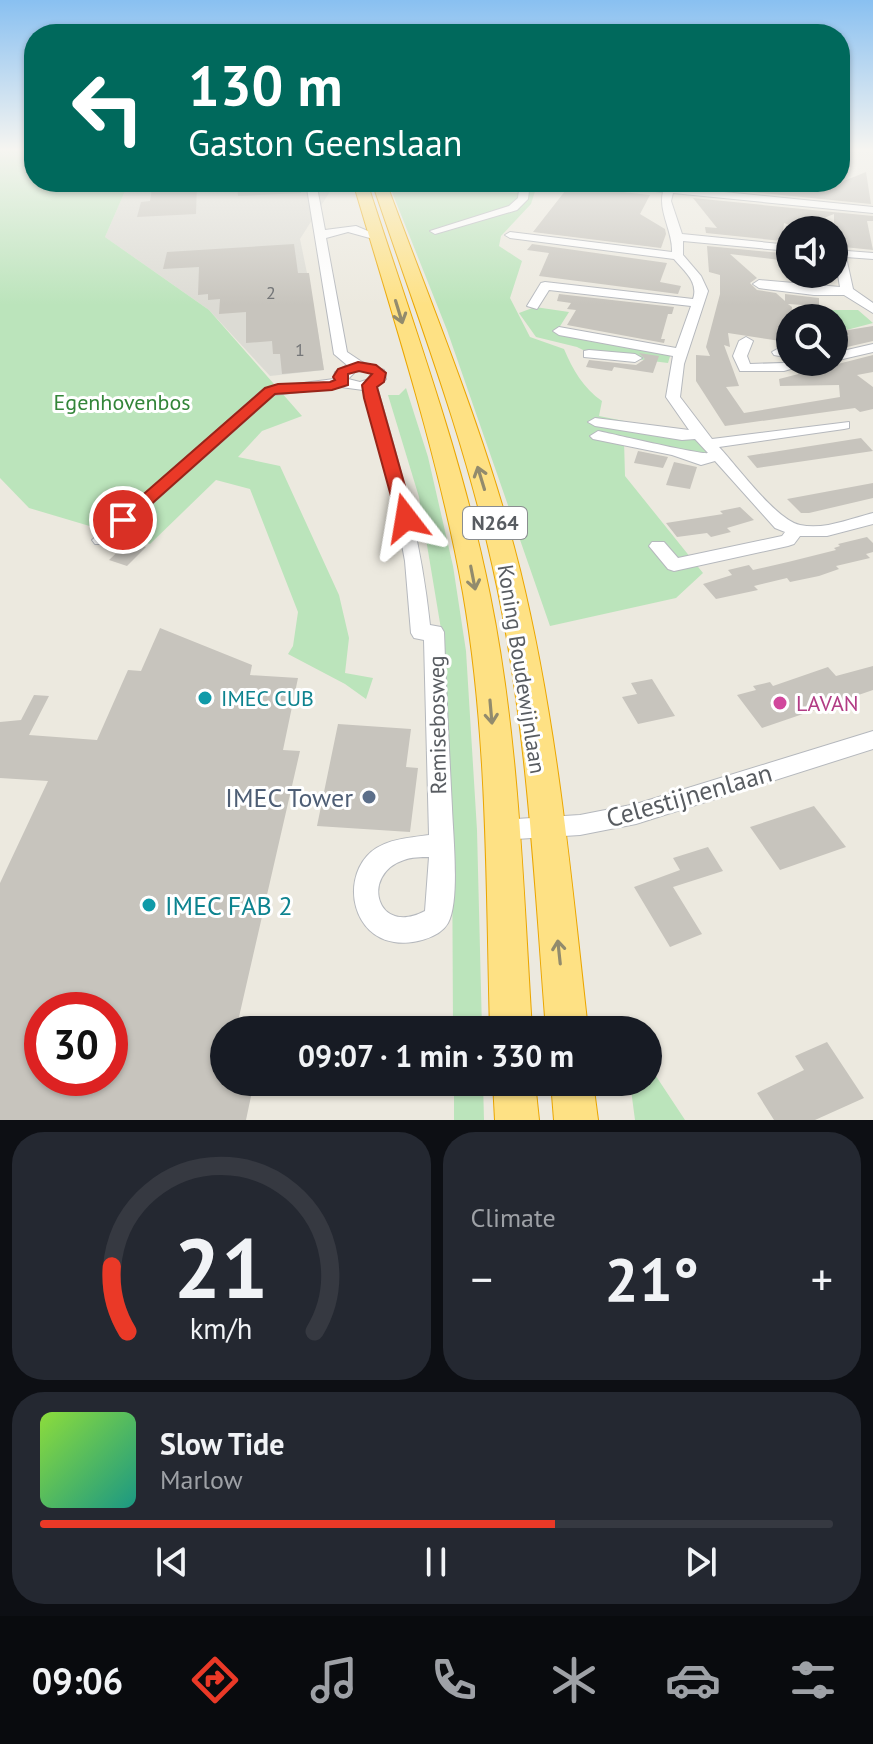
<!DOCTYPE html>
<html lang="en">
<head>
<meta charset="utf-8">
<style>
	:root { --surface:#171b24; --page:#242831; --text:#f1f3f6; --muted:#9ea1a6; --line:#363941; --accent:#ea3927 }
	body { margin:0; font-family:"PT Sans",sans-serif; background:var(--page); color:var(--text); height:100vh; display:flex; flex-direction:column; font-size:30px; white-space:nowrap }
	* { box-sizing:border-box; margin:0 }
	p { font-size:26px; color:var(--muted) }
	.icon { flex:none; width:44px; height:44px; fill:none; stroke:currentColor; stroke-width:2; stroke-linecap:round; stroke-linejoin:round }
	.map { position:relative; height:1120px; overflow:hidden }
	.side { display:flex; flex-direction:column; gap:12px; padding:12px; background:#0d0f14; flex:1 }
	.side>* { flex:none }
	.banner { position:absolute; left:24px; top:24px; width:826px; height:168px; border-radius:32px; box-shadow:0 2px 6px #0004; background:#00695c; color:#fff; overflow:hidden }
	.buttons { position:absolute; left:776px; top:216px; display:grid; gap:16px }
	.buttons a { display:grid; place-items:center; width:72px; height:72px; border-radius:50%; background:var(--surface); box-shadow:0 2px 6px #0004; font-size:40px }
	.speed { position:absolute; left:24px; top:992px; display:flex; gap:16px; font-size:40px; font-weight:700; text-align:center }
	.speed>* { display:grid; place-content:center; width:104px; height:104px; border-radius:50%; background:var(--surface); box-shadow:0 2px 6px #0004; line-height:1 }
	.speed .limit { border:12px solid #d22; background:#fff; color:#111 }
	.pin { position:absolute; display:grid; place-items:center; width:68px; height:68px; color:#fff; margin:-34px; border:4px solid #fff; border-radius:50%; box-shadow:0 2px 8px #0007 }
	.me { position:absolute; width:88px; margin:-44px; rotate:346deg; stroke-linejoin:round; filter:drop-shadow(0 0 6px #0008) }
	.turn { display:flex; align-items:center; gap:28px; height:168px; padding:0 32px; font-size:36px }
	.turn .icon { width:104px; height:104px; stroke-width:2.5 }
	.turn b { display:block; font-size:56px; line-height:68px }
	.big { font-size:60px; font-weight:700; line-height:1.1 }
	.side .widget { flex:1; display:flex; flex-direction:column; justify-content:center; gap:12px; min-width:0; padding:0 28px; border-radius:32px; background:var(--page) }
	.side .dial { align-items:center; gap:0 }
	.dial svg { height:208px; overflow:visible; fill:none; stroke:var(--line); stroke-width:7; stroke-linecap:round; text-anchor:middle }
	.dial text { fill:var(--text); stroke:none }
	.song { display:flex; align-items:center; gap:24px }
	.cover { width:96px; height:96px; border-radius:12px; background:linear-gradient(135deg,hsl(90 70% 55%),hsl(170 70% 35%)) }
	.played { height:8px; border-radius:4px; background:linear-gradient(90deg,var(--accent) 65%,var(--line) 65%) }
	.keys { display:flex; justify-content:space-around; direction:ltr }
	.heat { display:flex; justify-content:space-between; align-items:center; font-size:44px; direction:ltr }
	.side .tiles { flex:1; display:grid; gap:12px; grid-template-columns:1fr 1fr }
	.widget:last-child { grid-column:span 2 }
	.trip { position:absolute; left:210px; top:1016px; width:452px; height:80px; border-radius:40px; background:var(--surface); box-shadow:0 2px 6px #0004; font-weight:700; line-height:80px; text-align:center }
	.tabs { display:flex; height:128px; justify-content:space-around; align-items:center; background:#090b0e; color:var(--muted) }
	.tabs .icon { width:56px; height:56px }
	.tabs .selected { color:var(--accent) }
	.tabs b { font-size:36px; color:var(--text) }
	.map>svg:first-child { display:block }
</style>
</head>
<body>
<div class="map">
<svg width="873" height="1120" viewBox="0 0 873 1120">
	<rect width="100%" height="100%" fill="#ece9df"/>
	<path fill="#dcdbd4" d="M129,182H336L300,239L314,307L313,327L317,326L324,370L270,376L209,310L105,237Z"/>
	<g fill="#bbe4bb">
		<path d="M0,148H34V182H129L105,237L209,310L302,416L262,431L238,457L280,466L339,595L349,638L345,673L373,678L366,699L345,684L288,654L293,646L298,612L250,489L216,480L150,544L29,508L0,478Z"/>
		<path d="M388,182H399L402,188L401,182L491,184L489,192L524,193L525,182H538L531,204L501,236L499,246L522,261L510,298L530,337L564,349C573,370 583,388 602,401L599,416L624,421V425L699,434L718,455L701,460L624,440L625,476L703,573L676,598L550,626L447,330Z"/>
		<path d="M535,307L569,312L557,331L671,353L668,363L589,353L577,347L536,337L519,313Z"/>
		<path d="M821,310H858L873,323L839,332L834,329V318H822Z"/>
		<path d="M406,388L428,457L453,566L466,651L477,830L482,1030H453L452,829L441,629L419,497L388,395H399Z"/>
		<path d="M648,1064L685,1120H635L630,1082H648Z"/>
		<path d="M454,1082H483L484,1120H454Z"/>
	</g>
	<g fill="#c7c4bd" fill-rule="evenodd">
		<path d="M866,172L871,204L693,186H702V182H806L829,187Z"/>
		<path d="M153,182H197L196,214L137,217L141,202L150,201Z"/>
		<path d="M237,182H300L301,193L238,196Z"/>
		<path d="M569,186L650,195L640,214L665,229L666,234L661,248L533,232Z"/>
		<path d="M693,198L873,216V221H867L873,250L834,246V214L798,228L784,223L782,241L706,233L705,227L717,228Z"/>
		<path d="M294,244L298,273H309L324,370L282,374L280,354H273L272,341L246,343V312L219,314L220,299L208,300V294L198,295L199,267L163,269L167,252Z"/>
		<path d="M532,244L667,263L660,282L681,286L678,294L539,276L549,253L527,250Z"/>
		<path d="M707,246L781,253L780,260L730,254L757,278L750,283L757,290L776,293L785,301V294L819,298V306L788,304L792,307L787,342L728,333L730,347L724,345L739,386L726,387L744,413L840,397L839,385L780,386L779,379L873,355V372L857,375L873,387V409L860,412L855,408L725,426L696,381V355L710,356L706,347L720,294V275L709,272Z"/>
		<path d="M559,294L674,307L672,314H668L661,339H665L664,343L567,325L576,310L567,309L571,303L557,301Z"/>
		<path d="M873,326V341L834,350V338L849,336L842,331Z"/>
		<path d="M639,353L659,356L653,373L614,367L612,371L586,367L589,360L636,365L645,359Z"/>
		<path d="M861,438L873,451L757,468L747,456Z"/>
		<path d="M638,451L668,457L663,468L634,463Z"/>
		<path d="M674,462L697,467L690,489L666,485Z"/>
		<path d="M873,483V498L809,513H801L787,499Z"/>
		<path d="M740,507L754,520L727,528L731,532L711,537L707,533L677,537L666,523L723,514L720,511Z"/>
		<path d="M867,537L873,543V552L866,554L870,558L836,566L839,569L819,576L790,582L787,578L754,586L758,590L716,599L703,584L732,575L728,570L749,565L753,570L788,562L836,550L834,548L840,546L838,544Z"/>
		<path d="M128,542L146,547L127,566L109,560Z"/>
		<path d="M160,628L252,665L250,675L298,678L283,750L300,751L236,1030H224V1082H254L246,1120H0V883L48,781L0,778V722L21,720L34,695L49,696L29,735L97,740L128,670L141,671ZM42,1010H110V1078H42Z"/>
		<path d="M873,666V690L762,728L737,695L756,690L753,686L770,682L773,686L828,667L836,676Z"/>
		<path d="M652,679L675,716L638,724L622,697L637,694L631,683Z"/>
		<path d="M338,724L411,729L406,767L418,768L410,832L317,826Z"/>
		<path d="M814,806L846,847L780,870L750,827Z"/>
		<path d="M708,847L723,871L673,887L702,934L670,947L634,887L680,870L673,858Z"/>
		<path d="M827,1042L864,1098L815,1120H774L757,1093L804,1070L795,1056Z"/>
	</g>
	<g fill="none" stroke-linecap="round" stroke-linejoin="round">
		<defs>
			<g id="minor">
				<path d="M306,182H316L325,230L356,226L382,237L377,240L348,232L326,238L347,352L362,362L384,370L386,379L377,387C401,470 421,539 430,625L441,627L444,632C446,691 449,749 452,808C453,834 460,902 448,923C439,939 410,945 394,942C354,936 342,884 367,856C382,839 408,838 429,835L424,640L414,638L411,633L405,561L393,496L363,390L341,387L274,395L107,544H95L92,540L265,388L334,379L335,372L347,365L334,354ZM364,370L371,372L372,378L360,382L348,379L355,372ZM429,857L425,911C376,937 360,874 404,860C411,857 421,857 429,857Z"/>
				<path d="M520,182H530L528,199L517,210L435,234L430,231L509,206L518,198Z"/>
				<path d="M585,182L665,186L666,182H676L674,187L873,207V213L673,193L671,201L682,234L790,245V251L683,241V255L701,276L708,291L684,364L680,397L712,439L849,422V428L844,429L719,447C737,466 776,520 800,525C825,530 849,519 873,513V524L827,536H800L794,544L788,546L674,571L668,569L649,546L652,542H664L678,558L782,536L785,532L775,528L715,461L701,465L672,455L593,439L590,436L598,431C613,434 701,455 708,453L695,439L682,440L595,426L588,422L595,418L689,430L666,397L673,356L559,335L553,331L559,327L676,348L691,306L549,290L537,309L527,306L541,283L545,282L693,299C699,282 684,271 674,259L510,238L505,235L510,232L672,252C673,232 658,211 663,192Z"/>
				<path d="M834,250L873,253V259L846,257L853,289L873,303V313L844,295H814L759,288L753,284L759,280L840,287Z"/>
				<path d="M746,337L753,341L747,356L750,364L814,362L784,371H740L733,356L739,341Z"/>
				<path d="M873,344V352L834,361V353Z"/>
				<path d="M779,348L790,350V358L774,355L772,352Z"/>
				<path d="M589,350L635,354L642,358L635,362L584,357V351Z"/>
				<path d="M873,731V749L636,824L580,835L501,840L493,837L489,830L493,823L501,820L580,815L636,804Z"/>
			</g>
			<g id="highway">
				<path d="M353,182H367C411,319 462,454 490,595C519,738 523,885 532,1030H490C486,885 488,737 463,593C438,453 393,318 353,182Z"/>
				<path d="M372,182H386C433,310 487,437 520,570C557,721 571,876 588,1030H546C534,876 527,720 493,568C464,436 415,310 372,182Z"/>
				<path d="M493,1082H535L539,1120H495Z"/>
				<path d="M551,1082H593L598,1120H554Z"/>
			</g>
		</defs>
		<use href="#minor" stroke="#b5b8bd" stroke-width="2"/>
		<use href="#highway" stroke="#eba600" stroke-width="2"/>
		<use href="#minor" fill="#fff" fill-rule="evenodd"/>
		<use href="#highway" fill="#fee184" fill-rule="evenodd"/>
	</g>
	<defs><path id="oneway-shaft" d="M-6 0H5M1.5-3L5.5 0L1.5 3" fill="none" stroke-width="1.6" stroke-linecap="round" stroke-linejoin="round" transform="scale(2)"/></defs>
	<g stroke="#928b6d">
		<use href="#oneway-shaft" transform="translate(399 312) rotate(73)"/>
		<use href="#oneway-shaft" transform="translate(481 478) rotate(-107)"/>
		<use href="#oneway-shaft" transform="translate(473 578) rotate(79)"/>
		<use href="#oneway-shaft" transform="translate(491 712) rotate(85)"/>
		<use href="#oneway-shaft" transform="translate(559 952) rotate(-96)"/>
	</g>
	<linearGradient id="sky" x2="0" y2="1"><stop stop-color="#89c0f1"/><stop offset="0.49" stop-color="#f6f5f1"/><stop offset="1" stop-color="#f6f5f1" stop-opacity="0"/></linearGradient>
	<rect width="873" height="305" fill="url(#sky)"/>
	<path fill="#ea3927" stroke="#982519" stroke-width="2" d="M358,362L376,365L386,373L384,382L377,387L414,518L412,522H400L397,518L364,398L362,385L372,374L359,371L348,374V385L332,390L275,394L129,524H117L114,520L265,388L278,384L330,382L335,380L333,377L338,369Z"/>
	<g fill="#0f9aa8" stroke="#fff" stroke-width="3">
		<circle cx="205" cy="698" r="8"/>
		<circle cx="149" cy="905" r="8"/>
	</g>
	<circle fill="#d1479c" stroke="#fff" stroke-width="3" cx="780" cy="703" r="8"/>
	<circle fill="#5c6f8a" stroke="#fff" stroke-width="3" cx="369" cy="797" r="8"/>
	<g text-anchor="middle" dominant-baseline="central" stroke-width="6" stroke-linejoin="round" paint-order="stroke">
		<g font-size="18" fill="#747678">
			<text x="271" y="292">2</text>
			<text x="300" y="349">1</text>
		</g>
		<rect fill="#fff" stroke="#8a8d90" stroke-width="2" x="463" y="507" width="64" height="32" rx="6"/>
		<g font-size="20" font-weight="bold" fill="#585c61">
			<text x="495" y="523">N264</text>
		</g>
		<g font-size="22" fill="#338539" stroke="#fff">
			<text x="122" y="402">Egenhovenbos</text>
		</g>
		<g font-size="22" fill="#585c61" stroke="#fff">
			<text transform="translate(522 669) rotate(81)">Koning Boudewijnlaan</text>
			<text transform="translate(437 725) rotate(-91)">Remisebosweg</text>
		</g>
		<g font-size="22" fill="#0d838f" stroke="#fff" text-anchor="start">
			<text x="221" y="698">IMEC CUB</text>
		</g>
		<g font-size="22" fill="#b23c85" stroke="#fff" text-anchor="start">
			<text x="796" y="703">LAVAN</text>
		</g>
		<g font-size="26" fill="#585c61" stroke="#fff">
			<text transform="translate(689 795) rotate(-16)">Celestijnenlaan</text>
		</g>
		<g font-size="26" fill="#4e5e75" stroke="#fff" text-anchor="end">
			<text x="353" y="797">IMEC Tower</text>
		</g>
		<g font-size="26" fill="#0d838f" stroke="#fff" text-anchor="start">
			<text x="165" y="905">IMEC FAB 2</text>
		</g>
	</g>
</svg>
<div class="buttons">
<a><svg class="icon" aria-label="sound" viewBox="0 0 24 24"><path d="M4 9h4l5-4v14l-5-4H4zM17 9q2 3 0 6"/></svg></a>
<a><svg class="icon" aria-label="search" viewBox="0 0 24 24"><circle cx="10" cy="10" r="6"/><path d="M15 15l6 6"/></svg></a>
</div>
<div class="speed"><div class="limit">30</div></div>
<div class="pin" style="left:123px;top:520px;background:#d93025"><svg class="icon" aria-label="arrive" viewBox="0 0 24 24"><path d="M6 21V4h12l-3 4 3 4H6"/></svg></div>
<svg class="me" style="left:406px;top:518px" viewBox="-20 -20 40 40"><path d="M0-17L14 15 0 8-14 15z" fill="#ea3927" stroke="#fff" stroke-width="4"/></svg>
<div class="trip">09:07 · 1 min · 330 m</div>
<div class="banner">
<div class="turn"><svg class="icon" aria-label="left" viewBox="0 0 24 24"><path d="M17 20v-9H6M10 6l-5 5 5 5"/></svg><div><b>130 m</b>Gaston Geenslaan</div></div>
</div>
</div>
<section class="side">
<div class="tiles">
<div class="widget dial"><svg viewBox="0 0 100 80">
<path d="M14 69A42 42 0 1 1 86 69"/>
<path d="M14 69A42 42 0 0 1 8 44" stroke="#ea3927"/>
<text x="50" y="56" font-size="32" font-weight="700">21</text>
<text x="50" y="72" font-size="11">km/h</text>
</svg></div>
<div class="widget"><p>Climate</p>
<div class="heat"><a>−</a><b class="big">21°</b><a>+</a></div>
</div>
<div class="widget">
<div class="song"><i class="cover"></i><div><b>Slow Tide</b><p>Marlow</p></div></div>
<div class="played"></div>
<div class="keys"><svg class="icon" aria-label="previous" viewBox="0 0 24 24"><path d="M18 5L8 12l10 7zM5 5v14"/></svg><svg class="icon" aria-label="pause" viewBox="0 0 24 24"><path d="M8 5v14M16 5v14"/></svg><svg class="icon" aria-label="next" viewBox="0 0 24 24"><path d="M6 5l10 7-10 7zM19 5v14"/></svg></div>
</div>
</div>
</section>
<nav class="tabs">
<b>09:06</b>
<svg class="icon selected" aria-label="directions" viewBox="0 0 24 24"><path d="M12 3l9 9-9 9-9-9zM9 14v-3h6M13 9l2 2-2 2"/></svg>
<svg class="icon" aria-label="music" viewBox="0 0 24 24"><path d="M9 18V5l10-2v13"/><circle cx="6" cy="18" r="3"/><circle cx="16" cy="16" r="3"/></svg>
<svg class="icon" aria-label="phone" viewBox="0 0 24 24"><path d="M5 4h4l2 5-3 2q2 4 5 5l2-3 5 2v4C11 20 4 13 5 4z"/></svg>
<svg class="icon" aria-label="climate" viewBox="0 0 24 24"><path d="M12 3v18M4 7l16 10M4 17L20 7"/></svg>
<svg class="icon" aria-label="car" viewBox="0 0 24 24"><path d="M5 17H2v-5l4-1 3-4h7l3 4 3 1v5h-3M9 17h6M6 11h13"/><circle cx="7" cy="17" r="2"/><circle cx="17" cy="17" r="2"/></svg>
<svg class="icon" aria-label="filters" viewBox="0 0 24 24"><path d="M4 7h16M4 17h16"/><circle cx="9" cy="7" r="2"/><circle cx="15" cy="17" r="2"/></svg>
</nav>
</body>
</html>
